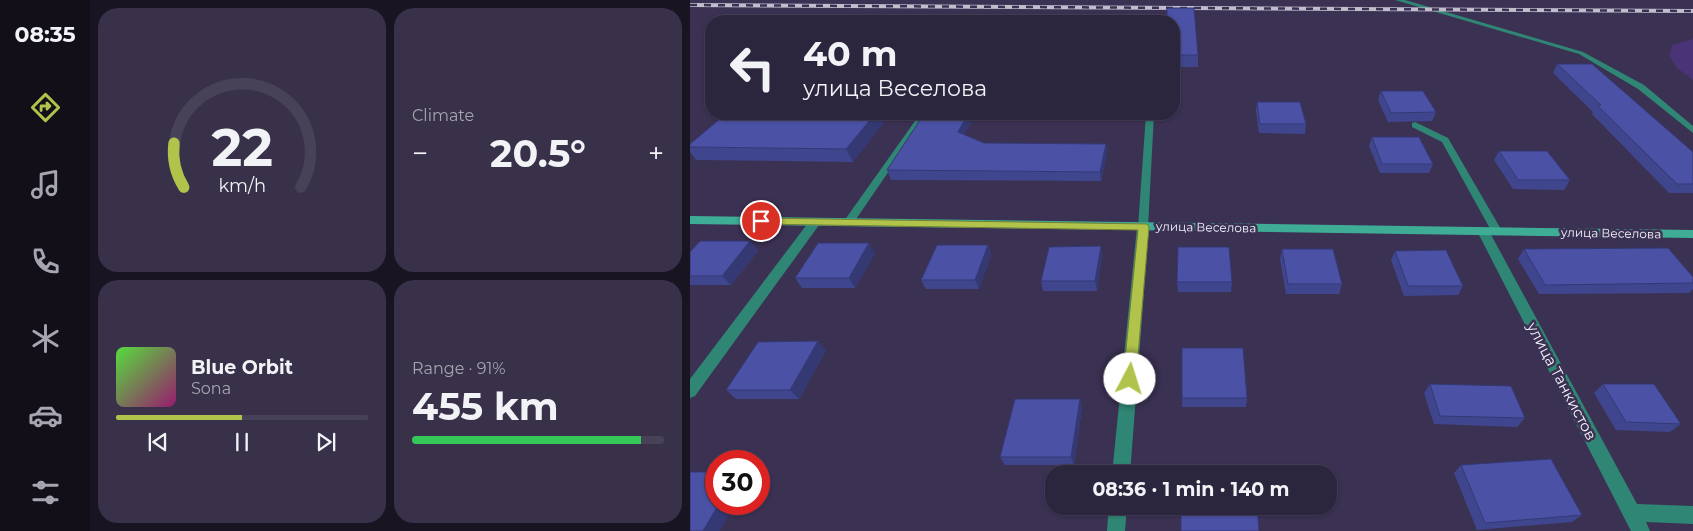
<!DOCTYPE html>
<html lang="en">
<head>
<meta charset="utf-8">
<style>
	:root { --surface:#2c253e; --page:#383149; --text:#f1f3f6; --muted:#a6a5b0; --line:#484258; --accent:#b2c34c }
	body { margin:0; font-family:Montserrat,sans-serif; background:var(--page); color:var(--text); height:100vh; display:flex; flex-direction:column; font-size:19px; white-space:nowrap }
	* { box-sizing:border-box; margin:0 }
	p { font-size:16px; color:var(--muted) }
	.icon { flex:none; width:28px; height:28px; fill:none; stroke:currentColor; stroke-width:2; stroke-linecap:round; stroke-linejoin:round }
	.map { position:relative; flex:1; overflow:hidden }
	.side { display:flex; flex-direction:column; gap:8px; padding:8px; background:#181422; width:600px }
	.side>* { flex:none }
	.top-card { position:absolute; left:15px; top:15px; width:475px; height:105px; border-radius:20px; box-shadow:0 1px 4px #0004,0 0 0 1px var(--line); background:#2c253e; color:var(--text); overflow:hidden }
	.speed { position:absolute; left:15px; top:450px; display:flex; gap:10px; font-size:25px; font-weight:700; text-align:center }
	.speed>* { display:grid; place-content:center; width:65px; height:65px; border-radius:50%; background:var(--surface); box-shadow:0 1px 4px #0004,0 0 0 1px var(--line); line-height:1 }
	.speed .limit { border:8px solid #d22; background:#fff; color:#111 }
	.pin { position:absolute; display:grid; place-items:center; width:42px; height:42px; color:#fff; margin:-21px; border:2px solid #fff; border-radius:50%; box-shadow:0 1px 5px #0007 }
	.me { position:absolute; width:55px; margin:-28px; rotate:5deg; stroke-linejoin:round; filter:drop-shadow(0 0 4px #0008) }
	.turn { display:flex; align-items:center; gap:18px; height:105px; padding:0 15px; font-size:22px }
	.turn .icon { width:65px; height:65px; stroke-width:2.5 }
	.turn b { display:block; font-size:35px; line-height:42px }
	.big { font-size:38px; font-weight:700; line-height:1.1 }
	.side .widget { flex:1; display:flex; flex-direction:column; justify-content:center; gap:8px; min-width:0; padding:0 18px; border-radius:20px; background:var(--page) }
	.side .dial { align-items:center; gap:0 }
	.dial svg { height:130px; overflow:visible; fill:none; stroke:var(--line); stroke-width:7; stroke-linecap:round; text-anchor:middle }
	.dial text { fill:var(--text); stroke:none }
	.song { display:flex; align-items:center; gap:15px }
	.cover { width:60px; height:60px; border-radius:8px; background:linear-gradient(135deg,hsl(110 70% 55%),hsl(320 70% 35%)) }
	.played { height:5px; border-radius:2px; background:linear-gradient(90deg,var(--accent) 50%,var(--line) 50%) }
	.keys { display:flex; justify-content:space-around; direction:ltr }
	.heat { display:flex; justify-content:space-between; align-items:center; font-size:28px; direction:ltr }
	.charge { height:8px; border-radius:4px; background:linear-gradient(90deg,#34c759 91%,var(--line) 0) }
	.side .tiles { flex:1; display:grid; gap:8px; grid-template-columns:repeat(2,1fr) }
	.trip { position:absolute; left:355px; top:465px; width:292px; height:50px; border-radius:20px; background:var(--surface); box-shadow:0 1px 4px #0004,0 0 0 1px var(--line); font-weight:700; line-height:50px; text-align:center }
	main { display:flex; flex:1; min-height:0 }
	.dock { display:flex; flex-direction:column; width:90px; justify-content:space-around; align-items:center; background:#120f19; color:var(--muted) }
	.dock .icon { width:35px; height:35px }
	.dock .on { color:var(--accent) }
	.dock b { font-size:22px; color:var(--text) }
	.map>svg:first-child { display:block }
</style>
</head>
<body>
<main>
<nav class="dock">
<b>08:35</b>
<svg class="icon on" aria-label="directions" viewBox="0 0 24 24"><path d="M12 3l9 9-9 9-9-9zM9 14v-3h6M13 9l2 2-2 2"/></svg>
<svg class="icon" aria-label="music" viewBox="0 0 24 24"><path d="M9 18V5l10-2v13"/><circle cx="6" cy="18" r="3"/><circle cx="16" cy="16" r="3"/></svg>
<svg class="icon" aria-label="phone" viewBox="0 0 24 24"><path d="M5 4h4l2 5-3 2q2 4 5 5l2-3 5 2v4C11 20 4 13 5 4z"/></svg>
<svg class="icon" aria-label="climate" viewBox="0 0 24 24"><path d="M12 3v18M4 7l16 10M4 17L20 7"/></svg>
<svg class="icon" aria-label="car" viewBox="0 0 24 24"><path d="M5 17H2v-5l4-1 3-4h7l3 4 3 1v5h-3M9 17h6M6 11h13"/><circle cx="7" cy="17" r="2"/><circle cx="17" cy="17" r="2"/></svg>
<svg class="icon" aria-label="filters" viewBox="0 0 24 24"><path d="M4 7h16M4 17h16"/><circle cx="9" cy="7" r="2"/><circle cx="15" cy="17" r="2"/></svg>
</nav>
<section class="side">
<div class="tiles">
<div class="widget dial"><svg viewBox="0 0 100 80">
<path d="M14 69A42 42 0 1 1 86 69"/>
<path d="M14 69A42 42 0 0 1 8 42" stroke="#b2c34c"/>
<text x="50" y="56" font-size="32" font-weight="700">22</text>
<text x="50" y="72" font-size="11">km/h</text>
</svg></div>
<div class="widget"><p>Climate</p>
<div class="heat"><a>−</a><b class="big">20.5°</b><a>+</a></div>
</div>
<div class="widget">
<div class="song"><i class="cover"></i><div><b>Blue Orbit</b><p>Sona</p></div></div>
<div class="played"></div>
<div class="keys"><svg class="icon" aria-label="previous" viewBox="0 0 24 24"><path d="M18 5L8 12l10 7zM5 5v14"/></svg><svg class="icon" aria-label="pause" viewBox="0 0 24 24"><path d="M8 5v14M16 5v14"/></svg><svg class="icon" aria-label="next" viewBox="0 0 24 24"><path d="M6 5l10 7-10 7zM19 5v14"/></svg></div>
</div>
<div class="widget"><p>Range · 91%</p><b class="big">455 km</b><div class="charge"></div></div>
</div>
</section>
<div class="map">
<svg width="1003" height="531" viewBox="0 0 1003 531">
	<rect width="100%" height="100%" fill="#3b3153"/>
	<path fill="#4b3378" d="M1003,39V80L987,68L979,55L983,45Z"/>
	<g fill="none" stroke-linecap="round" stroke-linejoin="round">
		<g fill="#308674" fill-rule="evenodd">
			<path d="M705,0H715L893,52L954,85L1003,126V133L948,89L889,54Z"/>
			<path d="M230,114H238L162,225H154L153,223L154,221Z"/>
			<path d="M456,114H464L458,227L453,231L448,227Z"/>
			<path d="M725,122L758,138L812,231L811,234H803L752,142L722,127V123Z"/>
		</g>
		<g fill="#308674" fill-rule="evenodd">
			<path d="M125,218L131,222L129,225L5,396L0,398V379L121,219Z"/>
			<path d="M453,223L459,227L440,474H422L447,227Z"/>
			<path d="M793,227L799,231L947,504L1003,506V524L956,522L960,531H941L787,231Z"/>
			<path d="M419,506H437L435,531H417Z"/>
		</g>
		<path fill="#3fad96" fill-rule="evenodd" d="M0,216L1003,230V238L0,224Z"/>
		<defs>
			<path id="rail" d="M0,5L1003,11"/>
		</defs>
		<use href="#rail" stroke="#c1bdcd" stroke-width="4"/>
		<use href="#rail" stroke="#3b3153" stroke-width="2.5" stroke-dasharray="7" stroke-linecap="butt"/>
	</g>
	<g fill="#40468e">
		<path d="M484,21L508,55V67H484Z"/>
		<path d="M867,64L1003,152V193H979L902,114L903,112L863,73Z"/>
		<path d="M691,91L746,112L742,121L698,122L688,100Z"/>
		<path d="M567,102L616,124L615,134L569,133L566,111Z"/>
		<path d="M36,114H200L163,162L6,160L0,152V144Z"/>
		<path d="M234,114H285L274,135L294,143L416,144L417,153L411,181L201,180L197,170Z"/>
		<path d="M682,137L743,164L739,173H690L679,146Z"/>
		<path d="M809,151L880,180L874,190L823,189L804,160Z"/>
		<path d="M60,241L68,251L41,285H0V252Z"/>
		<path d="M298,245L301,255L289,289H236L231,280Z"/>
		<path d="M411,246L412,256L407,291H353L351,281Z"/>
		<path d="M592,249L652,284L649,294H596L590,259Z"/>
		<path d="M834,249L1003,277V289L999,293L849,294L828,259Z"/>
		<path d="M705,251L773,286L768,295L714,296L701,260Z"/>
		<path d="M185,253L165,288H112L105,278Z"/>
		<path d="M487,282H542L541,292H488Z"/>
		<path d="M492,348L557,398L556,407H492Z"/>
		<path d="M136,350L109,399H46L36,390Z"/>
		<path d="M740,384L835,418L827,427L744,424L734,393Z"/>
		<path d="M913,384L991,424L980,432L926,430L904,393Z"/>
		<path d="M392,407L384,465H315L310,457Z"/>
		<path d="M771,465L892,515L882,522L787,530L764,473Z"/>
	</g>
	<g fill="#343974">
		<path d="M185,114H200L163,162L156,149Z"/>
		<path d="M278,114H285L271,141L268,132Z"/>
		<path d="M416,144L417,153L411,181L410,172Z"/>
		<path d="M60,241L68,251L41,285L32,276Z"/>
		<path d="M179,243L185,253L165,288L159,278Z"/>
		<path d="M298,245L301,255L289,289L285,280Z"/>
		<path d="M411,246L412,256L407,291L405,281Z"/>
		<path d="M128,341L136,350L109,399L100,390Z"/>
		<path d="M390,399L392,407L384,465L381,457Z"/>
		<path d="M29,504H45L30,531H13Z"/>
	</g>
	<g fill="#4b51a5" stroke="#343974">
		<path d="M477,8H504L508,55H484V21H477Z"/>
		<path d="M867,64H902L1003,152V184H987L907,105H911Z"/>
		<path d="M691,91H733L746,112L701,113Z"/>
		<path d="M567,102H610L616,124H570Z"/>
		<path d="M36,114H185L156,149L0,147V144Z"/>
		<path d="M234,114H278L268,132L294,143L416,144L410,172L197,170Z"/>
		<path d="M682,137H729L743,164H692Z"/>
		<path d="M809,151H857L880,180H828Z"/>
		<path d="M10,241H60L32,276H0V252Z"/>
		<path d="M128,243H179L159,278H105Z"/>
		<path d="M247,245H298L285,280H231Z"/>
		<path d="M411,246L405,281H351L359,247Z"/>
		<path d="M488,247H539L542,282H487Z"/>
		<path d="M978,248L1003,277V283L855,285L834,249Z"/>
		<path d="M592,249H643L652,284H598Z"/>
		<path d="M756,250L773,286H718L705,251Z"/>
		<path d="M128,341L100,390H36L68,342Z"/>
		<path d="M492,348H553L557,398H492Z"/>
		<path d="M740,384L821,386L835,418L750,416Z"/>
		<path d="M913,384H964L991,424L936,422Z"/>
		<path d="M325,399H390L381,457H310Z"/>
		<path d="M861,459L892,515L795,523L771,465Z"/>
		<path d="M0,472H26V504H29L13,531H0Z"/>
		<path d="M491,506H567L569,531H491Z"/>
	</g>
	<path fill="#b2c34c" stroke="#747f31" d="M71,218L457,224L459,227L446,379L444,383L440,385L435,383L433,379L448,230L68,224L66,221L68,219Z"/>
	<g text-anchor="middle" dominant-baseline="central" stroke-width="5" stroke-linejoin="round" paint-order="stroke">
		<g font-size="12" fill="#f5f3fc" stroke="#3b3153">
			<text transform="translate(516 227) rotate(1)">улица Веселова</text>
			<text transform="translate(921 233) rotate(1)">улица Веселова</text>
		</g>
		<g font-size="15" fill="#f5f3fc" stroke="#3b3153">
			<text transform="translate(872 381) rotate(62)">улица Танкистов</text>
		</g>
	</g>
</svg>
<div class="speed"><div class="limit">30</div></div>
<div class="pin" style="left:71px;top:221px;background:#d93025"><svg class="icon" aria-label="arrive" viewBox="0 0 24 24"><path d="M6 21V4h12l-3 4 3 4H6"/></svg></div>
<svg class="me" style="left:440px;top:379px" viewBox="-20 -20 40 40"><circle r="19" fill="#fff"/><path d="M0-13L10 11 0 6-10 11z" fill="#b2c34c"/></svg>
<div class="trip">08:36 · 1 min · 140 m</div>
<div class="top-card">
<div class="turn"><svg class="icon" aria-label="left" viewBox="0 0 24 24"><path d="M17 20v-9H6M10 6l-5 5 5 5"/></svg><div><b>40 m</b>улица Веселова</div></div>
</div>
</div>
</main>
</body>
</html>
